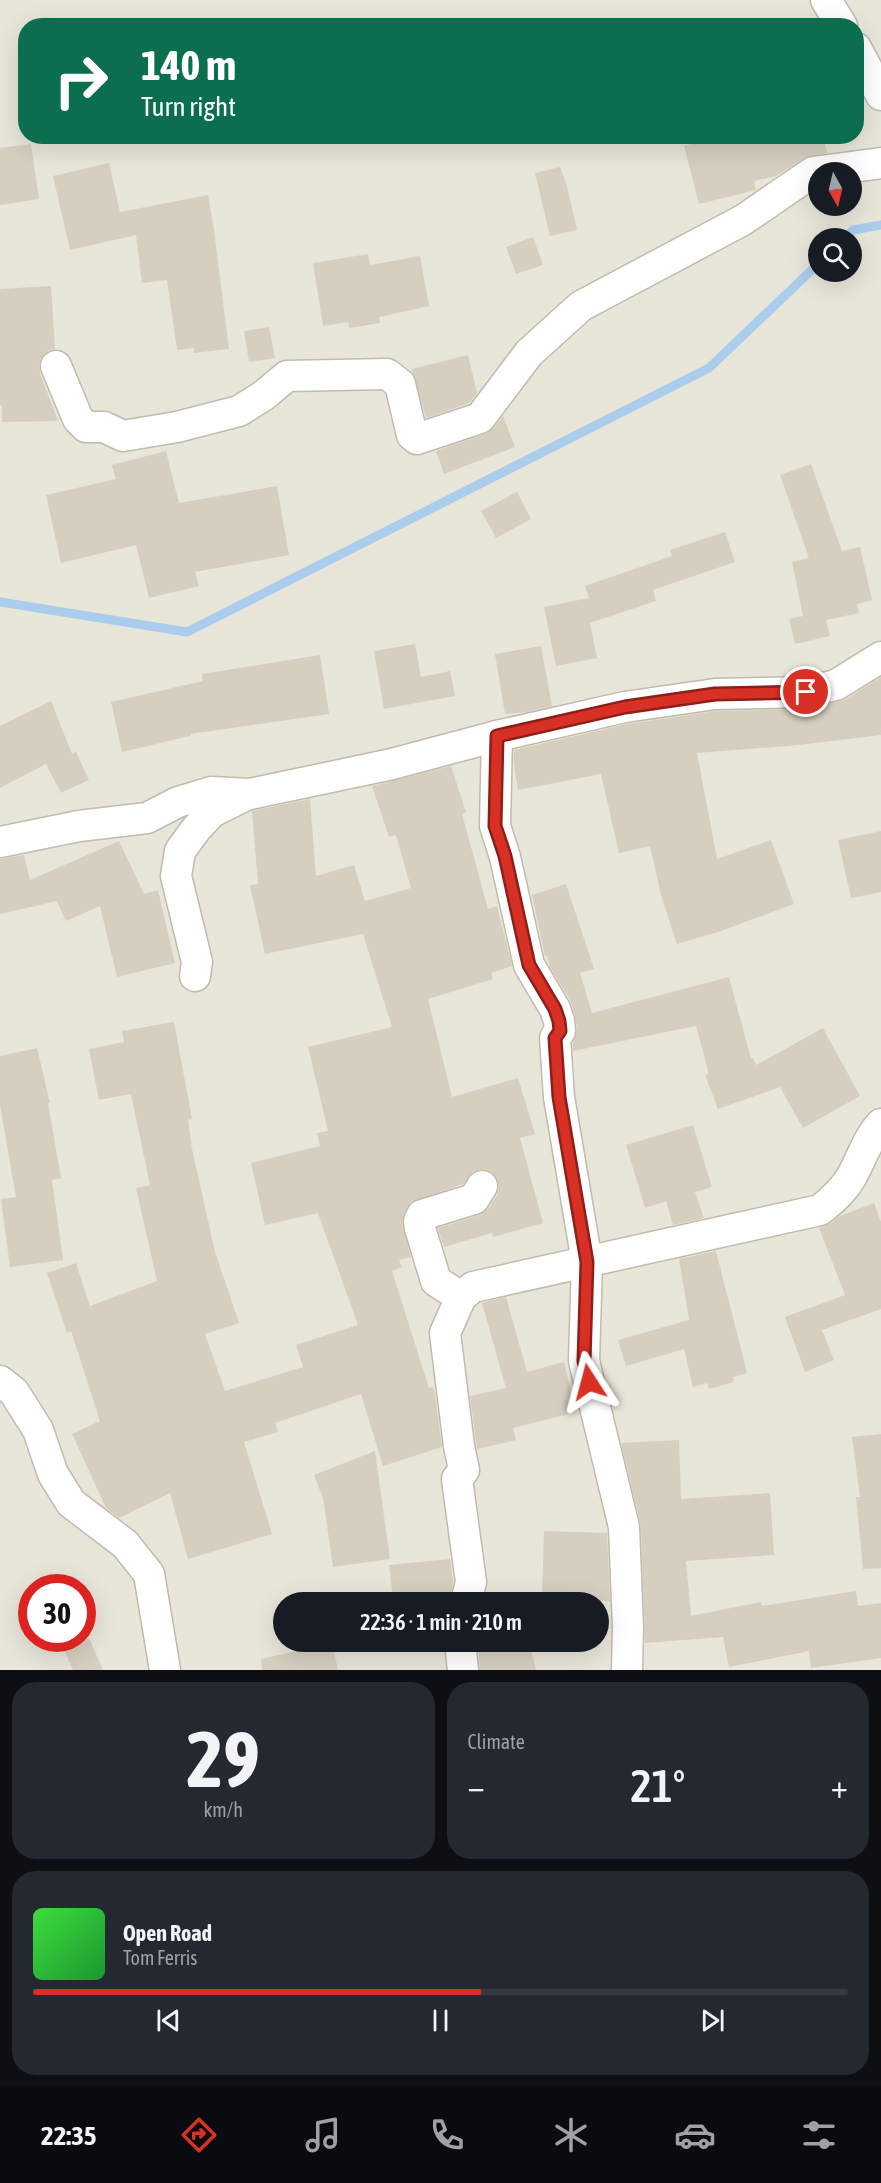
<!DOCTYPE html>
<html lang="en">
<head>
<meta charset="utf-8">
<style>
	:root { --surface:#171b24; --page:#242831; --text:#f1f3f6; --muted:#9ea1a6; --line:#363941; --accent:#d93025 }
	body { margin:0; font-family:"Asap Condensed",sans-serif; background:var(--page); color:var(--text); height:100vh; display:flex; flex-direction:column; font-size:22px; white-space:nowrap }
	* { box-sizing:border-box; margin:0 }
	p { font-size:20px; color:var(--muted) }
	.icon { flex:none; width:33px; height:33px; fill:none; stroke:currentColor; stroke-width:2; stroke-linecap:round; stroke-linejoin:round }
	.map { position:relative; height:1670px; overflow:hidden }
	.details { display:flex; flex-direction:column; gap:12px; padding:12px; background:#0d0f14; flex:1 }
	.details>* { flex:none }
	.banner { position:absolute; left:18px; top:18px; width:846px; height:126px; border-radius:24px; box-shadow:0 6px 24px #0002; background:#0b6e4f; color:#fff; overflow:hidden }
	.needle { width:39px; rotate:172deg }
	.tools { position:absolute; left:808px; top:162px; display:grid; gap:12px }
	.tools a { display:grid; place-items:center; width:54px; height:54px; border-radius:50%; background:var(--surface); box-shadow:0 6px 24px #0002; font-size:30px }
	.speed { position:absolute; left:18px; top:1574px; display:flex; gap:12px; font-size:30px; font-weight:700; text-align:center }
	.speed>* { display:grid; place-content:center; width:78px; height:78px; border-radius:50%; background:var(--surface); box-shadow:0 6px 24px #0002; line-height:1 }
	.speed .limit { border:9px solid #d22; background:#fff; color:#111 }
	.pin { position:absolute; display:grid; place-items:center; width:51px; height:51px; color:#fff; margin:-26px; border:3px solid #fff; border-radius:50%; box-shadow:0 2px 6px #0007 }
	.me { position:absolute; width:66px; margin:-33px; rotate:351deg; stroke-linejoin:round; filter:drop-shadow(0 0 4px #0008) }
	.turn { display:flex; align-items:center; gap:21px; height:126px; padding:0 24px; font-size:27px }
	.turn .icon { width:78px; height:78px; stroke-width:2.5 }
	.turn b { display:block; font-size:42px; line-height:51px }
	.big { font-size:45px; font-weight:600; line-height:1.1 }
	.details .widget { flex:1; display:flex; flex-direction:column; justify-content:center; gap:9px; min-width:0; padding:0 21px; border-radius:24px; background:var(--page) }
	.details .dial { align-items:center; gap:0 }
	.dial b { font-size:78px; line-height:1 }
	.song { display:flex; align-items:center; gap:18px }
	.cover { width:72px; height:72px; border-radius:9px; background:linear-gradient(135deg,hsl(120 70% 55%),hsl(130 70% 35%)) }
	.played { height:6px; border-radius:3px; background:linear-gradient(90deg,var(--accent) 55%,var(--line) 55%) }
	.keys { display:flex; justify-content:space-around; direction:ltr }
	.heat { display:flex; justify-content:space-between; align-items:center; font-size:33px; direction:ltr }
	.details .tiles { flex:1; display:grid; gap:12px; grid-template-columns:1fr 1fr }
	.widget:last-child { grid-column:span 2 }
	.trip { position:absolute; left:273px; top:1592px; width:336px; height:60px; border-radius:30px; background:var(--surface); box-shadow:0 6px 24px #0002; font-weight:600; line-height:60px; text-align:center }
	.tab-bar { display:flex; height:96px; justify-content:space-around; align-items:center; background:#090b0e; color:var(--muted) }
	.tab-bar .icon { width:42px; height:42px }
	.tab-bar .active { color:var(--accent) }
	.tab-bar b { font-size:27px; color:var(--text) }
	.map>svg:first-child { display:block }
</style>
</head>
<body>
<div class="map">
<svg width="881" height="1670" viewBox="0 0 881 1670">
	<rect width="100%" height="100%" fill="#f5f2eb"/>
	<path fill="#e8e5d9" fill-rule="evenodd" d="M0,0H881V1670H0ZM26,26H856V136H26ZM819,172H852V206H819ZM819,238H852V272H819ZM32,1587H82V1638H32ZM284,1602H598V1641H284Z"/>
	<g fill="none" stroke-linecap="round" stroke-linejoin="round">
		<g stroke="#aacdee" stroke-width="9">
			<path d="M845,238L853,230L881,225"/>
			<path d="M0,602L187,632L709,368L819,263"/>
		</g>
	</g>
	<g fill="#d6cfc0">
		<path d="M720,136H823L827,153L804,158L776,176L754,181L756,190L699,204L684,146Z"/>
		<path d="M31,144L39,199L0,205V148Z"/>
		<path d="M109,163L120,212L208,195L214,230L229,349L194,353V348L177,350L167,280L142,283L136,235L70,250L53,176Z"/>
		<path d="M560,167L567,186L577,230L550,236L535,173Z"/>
		<path d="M533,237L543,265L516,274L506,247Z"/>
		<path d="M368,254L370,265L420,256L429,306L379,317L380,323L349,328L348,322L323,326L313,263Z"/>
		<path d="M51,286L55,349L49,350L43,355L39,364L40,373L58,421L2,422V405H0V289Z"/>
		<path d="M269,327L275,358L249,362L244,331Z"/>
		<path d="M468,355L477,393L469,403L426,418L412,369Z"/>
		<path d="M503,416L515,447L444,474L436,451L485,434L494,428Z"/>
		<path d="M166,451L179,503L277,486L289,555L195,572L199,586L149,598L136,545L61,563L46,495L116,479L112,465Z"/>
		<path d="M811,464L842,551L860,547L872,600L857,604L859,613L826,620L830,636L795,644L789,619L803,616L792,562L809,558L780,475Z"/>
		<path d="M517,492L531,519L496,538L481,511Z"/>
		<path d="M725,532L735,562L653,590L656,601L590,623L597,658L556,666L544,607L589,598L585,586L672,556L670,550Z"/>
		<path d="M415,644L421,677L450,671L455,696L384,709L374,651Z"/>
		<path d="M541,646L552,706L526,712L505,714L495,654Z"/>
		<path d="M320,655L329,714L190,734V736L122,752L111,702L203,681L202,674Z"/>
		<path d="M881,677V735L799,745L697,753L717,859L771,840L794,904L718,932L677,944L661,895L650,846L619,853L601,774L518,790L514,764V750L628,724L716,711L810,709L845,700Z"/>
		<path d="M51,701L72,754L76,752L89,780L61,793L46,764L0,788V726Z"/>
		<path d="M451,766L466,812L462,814L488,909L497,906L512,966L491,973L493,979L428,999L452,1097L518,1078L535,1134L520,1138L543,1223L493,1237L492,1233L444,1247L438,1228L480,1215L489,1208L497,1195L499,1187L497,1178L491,1172L483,1169L473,1171L463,1184L411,1202L404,1213L402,1223L411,1257L399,1260L402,1267L392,1271L429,1388L433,1387L435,1394L442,1447L383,1466L361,1394L275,1423L278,1432L244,1442L272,1534L188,1559L170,1493L119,1518L106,1508L72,1434L100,1421L71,1331L67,1333L47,1273L76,1263L90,1306L157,1281L136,1188L150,1185L131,1094L99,1100L89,1049L124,1042L122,1031L174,1022L192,1119L188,1120L192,1149L215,1252L239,1323L205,1334L225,1391L303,1367L296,1345L358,1325L318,1213L265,1225L251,1163L320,1146L317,1133L328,1131L308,1047L392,1027L363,934L265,954L250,885L258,884L252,811L310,799L316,876L354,865L365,901L411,888L396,835L389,837L372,786Z"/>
		<path d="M881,831V892L851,898L838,840Z"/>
		<path d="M119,841L144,894L158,890L175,963L117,977L100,906L66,921L57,901L0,914V859L24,855L30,880Z"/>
		<path d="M566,884L594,969L580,973L592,1013L729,977L751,1059L753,1058L756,1065L823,1028L860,1096L803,1128L780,1087L718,1109L705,1075L709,1074L696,1026L573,1051V1043L577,1029L575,1016L570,1000L550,967L547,955L545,956L532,895Z"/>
		<path d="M37,1048L50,1103H48L61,1178L52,1180L63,1260L10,1267L1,1199L16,1197L0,1105V1056Z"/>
		<path d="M693,1125L712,1187L695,1192L704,1218L673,1225L666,1201L645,1208L626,1145Z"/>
		<path d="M874,1203L881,1222V1309L822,1330L834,1360L805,1372L785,1317L845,1295L819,1228L830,1224L840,1216Z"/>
		<path d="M716,1251L747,1373L733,1377L734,1382L709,1389L707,1383L693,1387L684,1349L626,1366L618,1340L689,1320L679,1259Z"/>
		<path d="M506,1297L527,1372L564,1362L576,1412L513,1428L516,1440L477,1449L470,1396L506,1388L482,1303Z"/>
		<path d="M881,1434V1568L863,1569L856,1497H860L852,1437Z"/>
		<path d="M679,1440L681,1499L770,1493L774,1555L686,1561L691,1616L761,1602L762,1606L856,1591L858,1606L881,1603V1658L811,1668L809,1651L729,1667L723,1637L645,1643L641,1526L621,1443Z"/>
		<path d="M375,1451L390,1559L333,1567L323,1498L314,1475Z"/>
		<path d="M544,1531L607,1533L610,1601L542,1599Z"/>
		<path d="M450,1559L453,1581L451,1592L393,1599L389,1565Z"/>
		<path d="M89,1638L103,1670H73L64,1650Z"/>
		<path d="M505,1641H529L536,1670H480L478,1647Z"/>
		<path d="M332,1643L338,1670H262L261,1659Z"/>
	</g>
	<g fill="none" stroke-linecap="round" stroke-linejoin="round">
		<defs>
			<g id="minor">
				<path d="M826,0L842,26"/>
				<path d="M856,48L881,95"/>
				<path d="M56,366L78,419L86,427H104L123,436L177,427L239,411L263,396L287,376L387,374L400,384L412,435L417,439L480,418L529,353L581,306L743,220L813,172L881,163"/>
				<path d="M497,736L495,826L505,857L529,965L555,1009L559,1021L560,1031L555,1038L559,1097L587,1262L584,1361L624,1527L628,1627L627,1670"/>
				<path d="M0,842L79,826L147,818L178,802L211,792L250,794L392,764L497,736L625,707L715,694L806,692L836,685L881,657"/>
				<path d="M195,976L197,962L176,876L180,851L196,829L212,812L244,796"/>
				<path d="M461,1297L436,1281L420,1228L419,1221L422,1215L474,1199L482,1186"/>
				<path d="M0,1381L14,1392L38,1430L53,1474L71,1503L125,1544L149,1574L165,1670"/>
				<path d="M466,1602L471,1582L457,1479L464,1470L459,1446L445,1333L461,1297L473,1287L820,1210C834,1199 845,1189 853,1174C862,1157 868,1138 881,1124"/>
				<path d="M460,1641L463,1670"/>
			</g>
		</defs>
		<use href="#minor" stroke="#c0bbad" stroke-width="33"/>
		<use href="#minor" stroke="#fff" stroke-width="30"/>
	</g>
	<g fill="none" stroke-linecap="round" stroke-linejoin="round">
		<defs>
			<path id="route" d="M589,1382L584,1361L587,1262L559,1097L555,1038L560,1031L559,1021L555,1009L529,965L505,856L495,826L497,736L625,707L715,694L806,692"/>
		</defs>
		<use href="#route" stroke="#8d1f18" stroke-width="15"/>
		<use href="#route" stroke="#d93025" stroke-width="10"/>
	</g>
</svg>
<div class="tools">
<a><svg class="needle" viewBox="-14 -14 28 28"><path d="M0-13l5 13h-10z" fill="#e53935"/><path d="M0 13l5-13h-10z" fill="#9ea1a6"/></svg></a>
<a><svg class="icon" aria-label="search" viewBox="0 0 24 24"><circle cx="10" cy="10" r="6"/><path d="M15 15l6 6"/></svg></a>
</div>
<div class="speed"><div class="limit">30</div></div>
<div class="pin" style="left:806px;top:692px;background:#d93025"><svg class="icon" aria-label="arrive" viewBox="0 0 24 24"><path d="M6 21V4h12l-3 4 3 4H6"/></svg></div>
<svg class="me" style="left:589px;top:1382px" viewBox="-20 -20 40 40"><path d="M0-17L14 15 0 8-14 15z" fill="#d93025" stroke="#fff" stroke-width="4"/></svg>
<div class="trip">22:36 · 1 min · 210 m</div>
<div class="banner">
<div class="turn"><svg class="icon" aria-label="right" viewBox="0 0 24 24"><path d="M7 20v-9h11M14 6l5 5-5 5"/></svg><div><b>140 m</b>Turn right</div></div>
</div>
</div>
<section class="details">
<div class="tiles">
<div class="widget dial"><b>29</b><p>km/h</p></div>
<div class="widget"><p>Climate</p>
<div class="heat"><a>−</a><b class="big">21°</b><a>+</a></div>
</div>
<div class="widget">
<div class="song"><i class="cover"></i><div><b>Open Road</b><p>Tom Ferris</p></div></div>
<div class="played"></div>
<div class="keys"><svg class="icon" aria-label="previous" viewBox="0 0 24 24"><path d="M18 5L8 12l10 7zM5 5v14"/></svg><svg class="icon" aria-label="pause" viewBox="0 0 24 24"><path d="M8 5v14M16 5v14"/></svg><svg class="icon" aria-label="next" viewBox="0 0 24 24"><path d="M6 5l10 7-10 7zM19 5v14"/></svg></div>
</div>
</div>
</section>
<nav class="tab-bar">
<b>22:35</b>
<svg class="icon active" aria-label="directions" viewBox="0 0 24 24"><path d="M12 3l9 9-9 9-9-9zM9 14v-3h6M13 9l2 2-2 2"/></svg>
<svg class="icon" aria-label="music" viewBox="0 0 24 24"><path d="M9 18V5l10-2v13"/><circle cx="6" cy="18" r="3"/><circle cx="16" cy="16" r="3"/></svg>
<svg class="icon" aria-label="phone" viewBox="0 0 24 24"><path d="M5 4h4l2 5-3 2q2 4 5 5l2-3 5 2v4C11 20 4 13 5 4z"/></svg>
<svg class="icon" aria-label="climate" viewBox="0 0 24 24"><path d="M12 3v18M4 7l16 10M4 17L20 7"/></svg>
<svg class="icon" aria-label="car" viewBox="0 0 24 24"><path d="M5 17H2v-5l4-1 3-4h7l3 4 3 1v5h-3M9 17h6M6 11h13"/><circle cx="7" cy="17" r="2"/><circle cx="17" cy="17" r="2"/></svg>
<svg class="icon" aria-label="filters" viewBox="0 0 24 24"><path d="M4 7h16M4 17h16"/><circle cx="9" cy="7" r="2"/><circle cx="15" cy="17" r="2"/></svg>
</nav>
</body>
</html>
